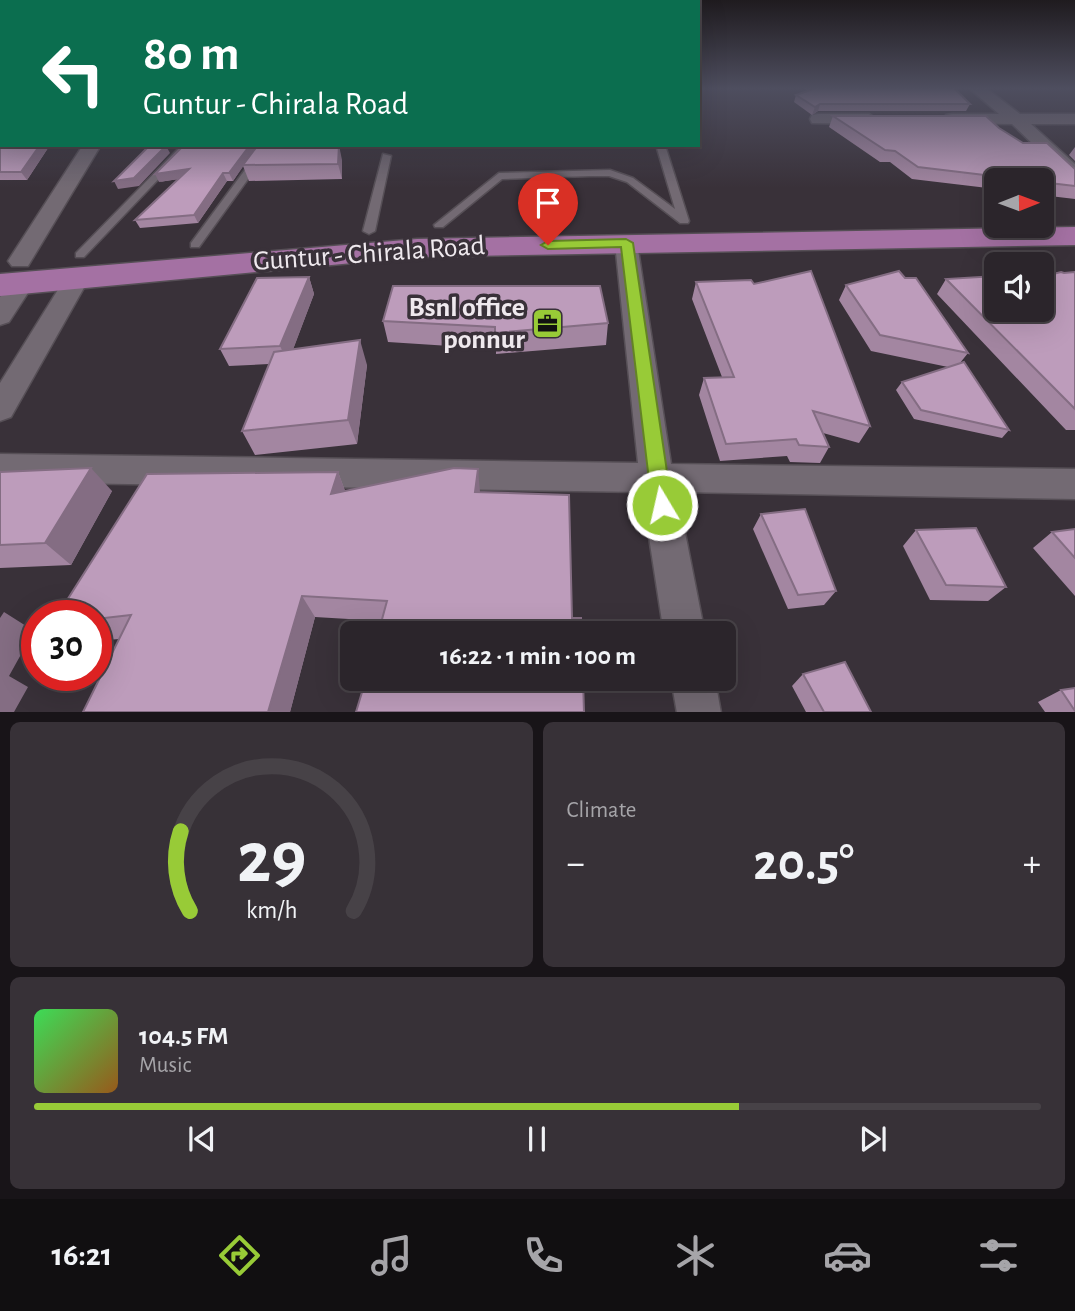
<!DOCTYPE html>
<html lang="en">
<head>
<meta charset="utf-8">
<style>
	:root { --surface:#2b252b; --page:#373137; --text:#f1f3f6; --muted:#a6a5a9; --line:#474247; --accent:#98cb37 }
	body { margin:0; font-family:"Alegreya Sans",sans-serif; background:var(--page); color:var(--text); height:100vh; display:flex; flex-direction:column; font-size:26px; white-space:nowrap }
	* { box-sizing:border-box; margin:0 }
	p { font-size:23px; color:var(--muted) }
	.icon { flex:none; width:38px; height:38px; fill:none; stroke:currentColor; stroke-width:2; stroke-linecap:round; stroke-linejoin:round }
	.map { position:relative; height:712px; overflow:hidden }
	.drawer { display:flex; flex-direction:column; gap:10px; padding:10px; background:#181418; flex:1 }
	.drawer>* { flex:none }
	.top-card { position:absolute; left:0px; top:0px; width:700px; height:147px; box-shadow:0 7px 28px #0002,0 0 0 2px var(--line); background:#0b6e4f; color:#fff; overflow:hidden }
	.needle { width:46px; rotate:89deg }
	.tools { position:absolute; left:984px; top:168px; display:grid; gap:14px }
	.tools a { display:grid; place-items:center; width:70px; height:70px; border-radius:10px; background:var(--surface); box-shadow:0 7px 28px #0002,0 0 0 2px var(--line); font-size:35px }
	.speed { position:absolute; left:21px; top:600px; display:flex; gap:14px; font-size:35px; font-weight:700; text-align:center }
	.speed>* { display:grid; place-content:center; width:91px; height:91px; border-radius:50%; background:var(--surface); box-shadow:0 7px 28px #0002,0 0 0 2px var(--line); line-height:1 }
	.speed .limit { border:10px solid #d22; background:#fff; color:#111 }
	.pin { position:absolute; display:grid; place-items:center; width:60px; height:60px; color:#fff; margin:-72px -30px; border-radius:50% 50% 50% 0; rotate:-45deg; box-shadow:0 0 7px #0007 }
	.pin .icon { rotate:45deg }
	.me { position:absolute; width:77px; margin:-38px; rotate:351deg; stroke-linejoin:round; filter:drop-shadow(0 0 5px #0008) }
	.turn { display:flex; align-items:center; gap:24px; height:147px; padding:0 28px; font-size:32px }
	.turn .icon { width:91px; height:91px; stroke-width:2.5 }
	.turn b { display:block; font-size:49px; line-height:60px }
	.big { font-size:52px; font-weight:600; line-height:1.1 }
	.drawer .tile { flex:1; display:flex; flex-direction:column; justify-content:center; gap:10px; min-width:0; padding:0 24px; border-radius:10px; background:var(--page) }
	.drawer .dial { align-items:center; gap:0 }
	.dial svg { height:182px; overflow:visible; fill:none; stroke:var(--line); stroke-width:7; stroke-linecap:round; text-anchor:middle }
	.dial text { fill:var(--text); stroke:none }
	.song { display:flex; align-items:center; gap:21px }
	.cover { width:84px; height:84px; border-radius:10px; background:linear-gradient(135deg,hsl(130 70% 55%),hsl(30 70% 35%)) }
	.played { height:7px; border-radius:4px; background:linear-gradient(90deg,var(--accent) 70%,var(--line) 70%) }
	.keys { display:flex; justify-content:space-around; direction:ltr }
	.heat { display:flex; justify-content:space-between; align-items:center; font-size:38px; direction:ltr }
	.drawer .tiles { flex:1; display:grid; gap:10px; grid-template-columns:1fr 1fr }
	.tile:last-child { grid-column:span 2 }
	.trip { position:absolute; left:340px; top:621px; width:396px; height:70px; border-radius:10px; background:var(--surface); box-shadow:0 7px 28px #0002,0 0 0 2px var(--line); font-weight:600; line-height:70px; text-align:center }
	.tabs { display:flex; height:112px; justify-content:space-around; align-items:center; background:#110f11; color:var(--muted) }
	.tabs .icon { width:49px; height:49px }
	.tabs .active { color:var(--accent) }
	.tabs b { font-size:32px; color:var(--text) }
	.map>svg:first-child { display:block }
</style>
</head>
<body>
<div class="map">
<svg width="1075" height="713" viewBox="0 0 1075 713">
	<rect width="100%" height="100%" fill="#393139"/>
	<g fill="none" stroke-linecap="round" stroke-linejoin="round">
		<defs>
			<g id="lane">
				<path d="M182,145H191L84,257H76V253Z"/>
				<path d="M656,145H665L689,221L688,223H680L627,182L609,176H590L502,179L443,227H435L434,225L499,173L610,170L633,178L675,209Z"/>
				<path d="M383,154L391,156L375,231L369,234L363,231Z"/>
				<path d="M253,159L261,161L199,247H191V243Z"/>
			</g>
			<g id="street">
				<path d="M969,88H986L1020,114H1075V124H1031L1075,164V180L1068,178L1012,124L946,123L944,119L946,115L952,114H999Z"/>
				<path d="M0,98L2,99V109L0,108Z"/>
				<path d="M818,114H869L877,119L869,124L812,123L810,119L812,115Z"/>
				<path d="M83,145H101L28,266H12L8,261Z"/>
				<path d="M626,236L634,238L637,243L671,464L1075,469V499L677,492L705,634H664L642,492L0,482V454L638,463L615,243L618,238Z"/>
				<path d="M78,270L87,272L90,277L11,417L0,421V383L69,272Z"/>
				<path d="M23,274L32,277L35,282L9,322L0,325V297L14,277Z"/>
				<path d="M671,679H715L721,713H677Z"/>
			</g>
			<path id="primary" d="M1075,227V245L417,257L0,296V274L417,239Z"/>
		</defs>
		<use href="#lane" stroke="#564f56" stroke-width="3"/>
		<use href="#street" stroke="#564f56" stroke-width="3"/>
		<use href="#primary" stroke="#564f56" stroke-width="3"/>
		<use href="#lane" fill="#736a73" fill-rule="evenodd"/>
		<use href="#street" fill="#736a73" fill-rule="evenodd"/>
		<use href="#primary" fill="#a471a3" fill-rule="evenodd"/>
	</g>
	<g fill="#a386a1">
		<path d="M804,88H954L970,104L966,111H818L812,115L794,102L796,95L808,91Z"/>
		<path d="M0,112L50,145L27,180H0Z"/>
		<path d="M833,116L999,128L1023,143L1075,169V199L1041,195V180H996V189L912,179L890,162H880L829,127Z"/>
		<path d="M419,145H442L443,148L420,147Z"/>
		<path d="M1075,147V161L1069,155Z"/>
		<path d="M256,148L342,160V179L249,181L243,166L233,181H227L198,223L140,228L135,220L178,179L159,182Z"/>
		<path d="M1075,272V430H1066L937,294L946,279L996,310L1064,273Z"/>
		<path d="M309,277L314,294L293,349L367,365L357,444L255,455L242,431L269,364L229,366L220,349Z"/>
		<path d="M696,282L754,284L870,426L859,443L823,433L829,447L820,463L790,462L787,456L720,461L699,395L704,378L722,377L692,299Z"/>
		<path d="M846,285L968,353L960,363L1009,430L1002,438L914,419L896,390L902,382L948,367L871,351L839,300Z"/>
		<path d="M383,321L608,323L606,345L496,354V349L388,342Z"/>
		<path d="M454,468L382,621L315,617L290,712H83L119,639L96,641V616L338,472L345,491Z"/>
		<path d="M0,472L112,491L71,565L0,568Z"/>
		<path d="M761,514L836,591L824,605L788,609L753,529Z"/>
		<path d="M1075,529V596L1033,548L1052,532Z"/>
		<path d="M916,530L1006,587L988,601L930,600L903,546Z"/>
		<path d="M803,674L871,712H806L792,686Z"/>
		<path d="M1075,688V712H1045L1038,702L1061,690Z"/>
	</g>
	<g fill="#846d83">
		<path d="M820,104L818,111L812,115L815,107Z"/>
		<path d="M40,145H50L27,180L21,172Z"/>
		<path d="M250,145H255L256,148L233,181L229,173Z"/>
		<path d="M339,145L342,160V179L338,164Z"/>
		<path d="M166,146L170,153L139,186L118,189L114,181Z"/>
		<path d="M189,169L193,177L159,182L155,174Z"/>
		<path d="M223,173L227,181L198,223L194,215Z"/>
		<path d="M309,277L314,294L288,363L280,346Z"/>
		<path d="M360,340L367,365L357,444L348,420Z"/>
		<path d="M91,468L112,491L71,565L45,543Z"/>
		<path d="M478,469L480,492H475Z"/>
		<path d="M338,472L347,496L331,494Z"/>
		<path d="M302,596L315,617L290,712H268Z"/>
		<path d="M4,612L34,631L9,676L28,687L14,712H0V618Z"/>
	</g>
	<g fill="#bd9cbb" stroke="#846d83" stroke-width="2">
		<path d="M816,88H954L970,104H820L815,107L796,95Z"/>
		<path d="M0,112H2V145H40L21,172H0Z"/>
		<path d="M833,116H986L999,128L1023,143H1047L1075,169V186L1041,182V180H1027L918,167L895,151L885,150Z"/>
		<path d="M184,145H250L229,173H223L194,215L135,220L189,169L155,174Z"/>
		<path d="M258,145H339L338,164L243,165Z"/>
		<path d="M149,146H166L134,178L114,181Z"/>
		<path d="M811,271L870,426L813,411L829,447L799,445L796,439L726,444L704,378L734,377L696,282L751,280L754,284Z"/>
		<path d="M899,271L905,278H916L968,353L880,335L846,285Z"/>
		<path d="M1061,272L1064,273L1075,272V409L946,279L996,276V310H1041V277Z"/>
		<path d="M309,277L280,346L220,349L257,278Z"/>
		<path d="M393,286H600L608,323L495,333V327L383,321Z"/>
		<path d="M360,340L348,420L242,431L274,352Z"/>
		<path d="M964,362L1009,430L921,410L902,382Z"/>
		<path d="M91,468L45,543L0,545V472Z"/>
		<path d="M454,468L478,469L475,492L569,495L572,618H581V634H378L387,601L302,596L268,712H83L131,615L96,619V616H57L147,474L338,472L331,494Z"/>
		<path d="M805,509L836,591L798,595L761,514Z"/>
		<path d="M976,528L1006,587L946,585L916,530Z"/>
		<path d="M1075,529V558L1052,532Z"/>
		<path d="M845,662L871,712H824L803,674Z"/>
		<path d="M366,679H583L584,712H356Z"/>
		<path d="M1075,688V711L1061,690Z"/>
	</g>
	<linearGradient id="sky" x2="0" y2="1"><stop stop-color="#1f1b1f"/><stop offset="0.47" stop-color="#4e4e5f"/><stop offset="1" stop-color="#4e4e5f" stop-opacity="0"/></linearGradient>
	<rect width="1075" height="188" fill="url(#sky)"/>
	<path fill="#98cb37" stroke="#638424" stroke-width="2" d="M626,239L633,243L672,505L669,511L662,513L655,511L652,505L621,247L548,249L541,245L548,241Z"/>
	<defs>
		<symbol id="office-square" viewBox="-11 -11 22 22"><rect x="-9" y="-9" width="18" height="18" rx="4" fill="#98cb37" stroke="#393139"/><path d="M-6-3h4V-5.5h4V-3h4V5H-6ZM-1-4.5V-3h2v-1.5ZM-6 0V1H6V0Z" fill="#111"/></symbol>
	</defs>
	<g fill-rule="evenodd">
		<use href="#office-square" x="530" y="306" width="35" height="35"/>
	</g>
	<g text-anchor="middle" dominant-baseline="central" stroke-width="7" stroke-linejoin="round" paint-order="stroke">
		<g font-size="28" fill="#efe9ee" stroke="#393139">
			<text transform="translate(369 254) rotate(-4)">Guntur - Chirala Road</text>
		</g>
		<g font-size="28" font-weight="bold" fill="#efe9ee" stroke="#393139" text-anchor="end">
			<text x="525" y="308">Bsnl office<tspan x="525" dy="32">ponnur</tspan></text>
		</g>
	</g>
</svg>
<div class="tools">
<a><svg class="needle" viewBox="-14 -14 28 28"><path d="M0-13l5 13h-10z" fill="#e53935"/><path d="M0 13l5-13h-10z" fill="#a6a5a9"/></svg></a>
<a><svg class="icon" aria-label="sound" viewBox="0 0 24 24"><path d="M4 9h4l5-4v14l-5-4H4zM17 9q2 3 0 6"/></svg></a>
</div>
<div class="speed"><div class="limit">30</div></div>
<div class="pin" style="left:548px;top:245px;background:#d93025"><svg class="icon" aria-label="arrive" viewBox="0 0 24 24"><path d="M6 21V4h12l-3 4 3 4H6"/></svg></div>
<svg class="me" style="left:662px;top:505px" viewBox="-20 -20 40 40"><circle r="17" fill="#98cb37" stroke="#fff" stroke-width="3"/><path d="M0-11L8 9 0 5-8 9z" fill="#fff"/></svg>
<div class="trip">16:22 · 1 min · 100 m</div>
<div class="top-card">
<div class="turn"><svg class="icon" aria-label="left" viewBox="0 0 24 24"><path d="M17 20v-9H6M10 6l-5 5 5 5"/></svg><div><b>80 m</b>Guntur - Chirala Road</div></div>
</div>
</div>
<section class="drawer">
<div class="tiles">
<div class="tile dial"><svg viewBox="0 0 100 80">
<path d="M14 69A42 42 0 1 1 86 69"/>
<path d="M14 69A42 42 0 0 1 10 34" stroke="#98cb37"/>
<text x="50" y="56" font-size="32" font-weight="700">29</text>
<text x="50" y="72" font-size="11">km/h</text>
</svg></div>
<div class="tile"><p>Climate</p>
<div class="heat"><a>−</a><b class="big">20.5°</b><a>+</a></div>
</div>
<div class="tile">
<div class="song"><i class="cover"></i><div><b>104.5 FM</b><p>Music</p></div></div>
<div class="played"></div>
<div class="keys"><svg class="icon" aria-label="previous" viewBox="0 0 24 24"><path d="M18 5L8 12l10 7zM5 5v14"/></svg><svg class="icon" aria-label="pause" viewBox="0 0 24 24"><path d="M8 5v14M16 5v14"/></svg><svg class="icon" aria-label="next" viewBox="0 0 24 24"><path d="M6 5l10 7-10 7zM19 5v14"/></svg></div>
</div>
</div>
</section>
<nav class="tabs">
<b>16:21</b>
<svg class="icon active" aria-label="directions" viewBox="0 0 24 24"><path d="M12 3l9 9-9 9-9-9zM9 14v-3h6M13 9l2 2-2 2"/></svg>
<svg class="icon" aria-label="music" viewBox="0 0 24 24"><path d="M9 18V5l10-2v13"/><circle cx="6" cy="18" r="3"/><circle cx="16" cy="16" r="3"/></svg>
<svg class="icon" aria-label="phone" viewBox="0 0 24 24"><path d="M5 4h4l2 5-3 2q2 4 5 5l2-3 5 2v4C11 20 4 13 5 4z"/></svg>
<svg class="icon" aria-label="climate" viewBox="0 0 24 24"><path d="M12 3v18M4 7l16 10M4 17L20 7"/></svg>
<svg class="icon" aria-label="car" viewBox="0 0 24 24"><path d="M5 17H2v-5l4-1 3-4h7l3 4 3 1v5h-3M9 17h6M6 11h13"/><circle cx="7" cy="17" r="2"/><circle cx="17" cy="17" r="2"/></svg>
<svg class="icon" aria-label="filters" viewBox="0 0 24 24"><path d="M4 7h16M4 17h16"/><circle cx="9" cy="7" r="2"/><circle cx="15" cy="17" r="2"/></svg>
</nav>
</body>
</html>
